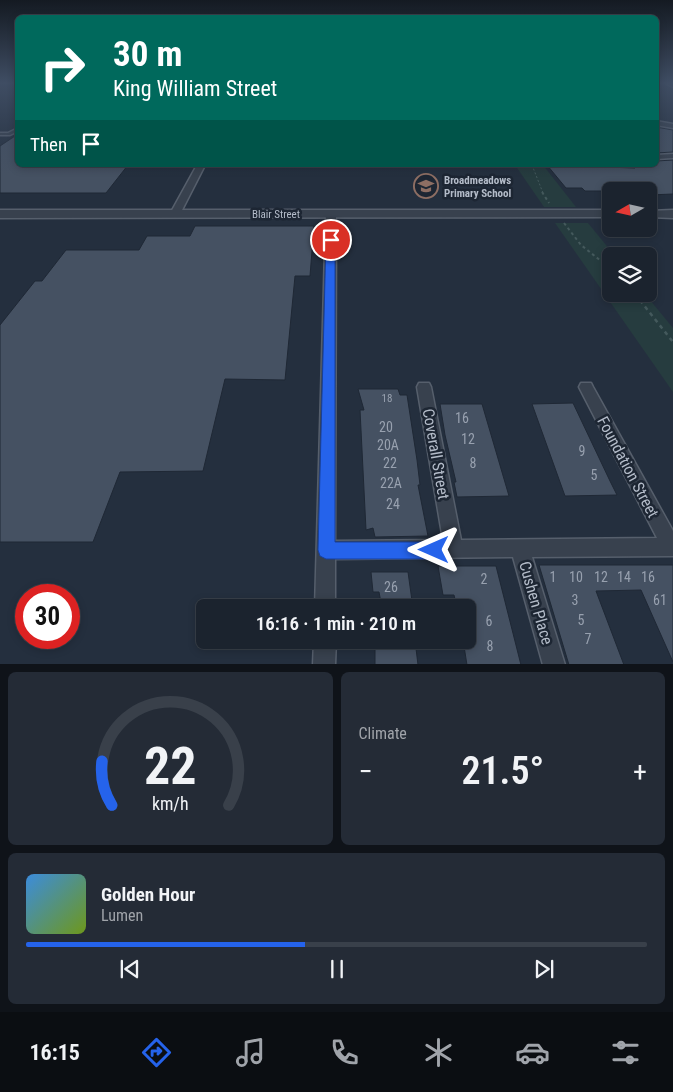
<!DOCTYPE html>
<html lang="en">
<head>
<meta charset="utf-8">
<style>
	:root { --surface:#1b232e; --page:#242b36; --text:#f1f3f6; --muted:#a0a4aa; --line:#39404a; --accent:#2563eb }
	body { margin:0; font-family:"Roboto Condensed",sans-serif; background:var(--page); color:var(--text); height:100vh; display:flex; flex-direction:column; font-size:19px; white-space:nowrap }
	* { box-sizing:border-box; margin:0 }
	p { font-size:16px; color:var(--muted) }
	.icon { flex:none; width:28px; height:28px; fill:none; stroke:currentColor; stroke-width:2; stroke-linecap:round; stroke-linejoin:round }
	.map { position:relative; height:664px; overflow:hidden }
	.panel { display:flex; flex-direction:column; gap:8px; padding:8px; background:#0f1319; flex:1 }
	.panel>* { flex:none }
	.top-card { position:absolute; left:15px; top:15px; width:644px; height:152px; border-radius:8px; box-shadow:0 2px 8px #0003,0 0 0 1px var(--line); background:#00695c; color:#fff; overflow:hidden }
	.needle { width:32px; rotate:261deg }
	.buttons { position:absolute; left:602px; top:182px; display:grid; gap:10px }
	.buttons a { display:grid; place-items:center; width:55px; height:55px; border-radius:8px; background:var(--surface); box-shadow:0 2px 8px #0003,0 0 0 1px var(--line); font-size:25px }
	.speed { position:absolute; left:15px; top:584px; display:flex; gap:10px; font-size:25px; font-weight:700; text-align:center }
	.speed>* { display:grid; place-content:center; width:65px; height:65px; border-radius:50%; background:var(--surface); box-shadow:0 2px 8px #0003,0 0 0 1px var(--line); line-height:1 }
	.speed .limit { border:8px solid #d22; background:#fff; color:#111 }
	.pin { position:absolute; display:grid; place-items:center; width:42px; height:42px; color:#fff; margin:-21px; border:2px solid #fff; border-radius:50%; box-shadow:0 1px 5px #0007 }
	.me { position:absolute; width:55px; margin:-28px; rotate:270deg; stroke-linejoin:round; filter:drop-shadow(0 0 4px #0008) }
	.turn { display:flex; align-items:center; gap:18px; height:105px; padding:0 15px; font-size:22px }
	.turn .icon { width:65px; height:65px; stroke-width:2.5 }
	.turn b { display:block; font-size:35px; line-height:42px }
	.then { display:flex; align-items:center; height:48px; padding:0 15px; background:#0003; gap:10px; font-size:19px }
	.big { font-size:38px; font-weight:600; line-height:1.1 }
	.panel .widget { flex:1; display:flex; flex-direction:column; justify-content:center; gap:8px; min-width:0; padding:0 18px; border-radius:8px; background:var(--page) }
	.panel .dial { align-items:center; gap:0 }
	.dial svg { height:130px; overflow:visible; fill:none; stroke:var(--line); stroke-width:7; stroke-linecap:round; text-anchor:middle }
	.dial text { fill:var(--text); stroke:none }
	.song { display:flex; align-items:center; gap:15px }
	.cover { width:60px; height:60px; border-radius:8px; background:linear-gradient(135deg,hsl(210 70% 55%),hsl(80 70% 35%)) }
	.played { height:5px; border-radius:2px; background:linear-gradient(90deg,var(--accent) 45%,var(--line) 45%) }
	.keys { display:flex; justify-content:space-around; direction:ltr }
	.heat { display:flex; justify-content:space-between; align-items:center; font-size:28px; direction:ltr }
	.panel .tiles { flex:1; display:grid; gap:8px; grid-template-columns:1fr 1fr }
	.widget:last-child { grid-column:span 2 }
	.trip { position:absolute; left:196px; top:599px; width:280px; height:50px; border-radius:8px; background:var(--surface); box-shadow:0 2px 8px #0003,0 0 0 1px var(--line); font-weight:600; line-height:50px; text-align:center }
	.dock { display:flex; height:80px; justify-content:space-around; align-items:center; background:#0b0e12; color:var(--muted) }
	.dock .icon { width:35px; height:35px }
	.dock .current { color:var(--accent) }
	.dock b { font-size:22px; color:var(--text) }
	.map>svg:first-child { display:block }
</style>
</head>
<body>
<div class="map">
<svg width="673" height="665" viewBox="0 0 673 665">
	<rect width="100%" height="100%" fill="#242f3e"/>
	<g fill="#263c3f">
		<path d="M515,165H543L576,207H544Z"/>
		<path d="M555,223H588L615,256H611V294H645L673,328V392Z"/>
	</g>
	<g fill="#455162" stroke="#1f2835">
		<path d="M656,127L673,130V152L656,153Z"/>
		<path d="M18,134V165H128L106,193H0V146Z"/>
		<path d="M673,160V194L649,195V191H585L582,188H566L547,165L635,168L633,165H656V161Z"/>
		<path d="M195,226H314L310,276H295L285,380L225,379L203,471L120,472L93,542H0V325L35,281H42L66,250H139L147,236H190Z"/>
		<path d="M358,389H398L400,395H407L417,460L420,485H418L428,536L375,537L373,528L366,530L360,410H364Z"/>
		<path d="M573,403L610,481L617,495L565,496L532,404Z"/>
		<path d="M440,404H482L509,496L457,497L454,482H456L445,435Z"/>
		<path d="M539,565H673V662L641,590L596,591L624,665H569Z"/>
		<path d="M438,566H496L521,665H467L463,640H468V608H457L454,595H443Z"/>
		<path d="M371,572H408L413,608H382L379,592H373Z"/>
		<path d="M375,640H415L418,665H375Z"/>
	</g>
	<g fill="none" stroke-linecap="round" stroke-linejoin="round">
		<defs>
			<path id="service" d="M18,128V131L10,135H0V133H8Z"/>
			<g id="minor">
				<path d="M665,83H673V87Z"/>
				<path d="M656,121L673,124V128L656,125Z"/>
				<path d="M673,154V158L656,159V155Z"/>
				<path d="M197,165H205L180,214L178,216H172L170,214Z"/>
				<path d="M331,211L336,214L335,541L443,540L417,387L419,383H429L431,387L461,540L657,538L579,387L581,383H591L593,387L673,531V556L532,557L565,665H543L513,557L335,559V608H315L326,214Z"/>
				<path d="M314,640H336L335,665H313Z"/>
			</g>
			<g id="tertiary">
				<path d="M0,210H611V217L0,218Z"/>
				<path d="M673,210V218L649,217V211Z"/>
			</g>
		</defs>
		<use href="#service" stroke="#565f6c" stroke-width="3"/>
		<use href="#minor" stroke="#565f6c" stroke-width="3"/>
		<use href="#tertiary" stroke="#565f6c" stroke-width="3"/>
		<path stroke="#44595c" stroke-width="1" stroke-dasharray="2 2" stroke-linecap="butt" d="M532,165L543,193"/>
		<g stroke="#44595c" stroke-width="2" stroke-dasharray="3 3" stroke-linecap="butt">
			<path d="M542,192L549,203"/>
			<path d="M564,223L581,245L611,269"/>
		</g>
		<path stroke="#44595c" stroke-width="2.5" stroke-dasharray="4 4" stroke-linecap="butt" d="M635,294L673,342"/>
		<use href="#service" fill="#38414e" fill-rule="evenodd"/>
		<use href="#minor" fill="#38414e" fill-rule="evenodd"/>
		<use href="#tertiary" fill="#38414e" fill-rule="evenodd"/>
	</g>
	<linearGradient id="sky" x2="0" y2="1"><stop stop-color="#141a22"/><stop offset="0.47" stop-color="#3f4d63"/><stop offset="1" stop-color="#3f4d63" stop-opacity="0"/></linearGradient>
	<rect width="673" height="176" fill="url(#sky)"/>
	<path fill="#2563eb" stroke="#184099" d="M331,237L335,240V542H434L441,545L443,550L441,556L434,559H326L320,556L318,550L326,240Z"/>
	<defs>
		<symbol id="school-ring" viewBox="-11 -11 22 22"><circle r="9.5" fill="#1d2633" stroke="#8d6e63" stroke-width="1.5"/><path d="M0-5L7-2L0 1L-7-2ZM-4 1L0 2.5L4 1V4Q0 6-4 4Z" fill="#8d6e63"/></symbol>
	</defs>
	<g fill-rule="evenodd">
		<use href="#school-ring" x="412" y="172" width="28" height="28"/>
	</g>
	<g text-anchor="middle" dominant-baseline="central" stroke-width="5" stroke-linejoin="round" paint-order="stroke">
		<g font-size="11" font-weight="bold" fill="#b4bcc9" stroke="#1d2633" text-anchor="start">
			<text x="444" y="180">Broadmeadows<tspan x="444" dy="13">Primary School</tspan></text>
		</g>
		<g font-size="11" fill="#b4bcc9" stroke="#1d2633">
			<text x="276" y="214">Blair Street</text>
		</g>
		<g font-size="11" fill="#98a1af">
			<text x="387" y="398">18</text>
		</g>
		<g font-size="14" fill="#98a1af">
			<text x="462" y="418">16</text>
			<text x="386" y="427">20</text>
			<text x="468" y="439">12</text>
			<text x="388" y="445">20A</text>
			<text x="582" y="451">9</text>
			<text x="390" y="463">22</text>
			<text x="473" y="463">8</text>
			<text x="594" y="475">5</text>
			<text x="391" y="483">22A</text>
			<text x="393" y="504">24</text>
			<text x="553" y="577">1</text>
			<text x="576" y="577">10</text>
			<text x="601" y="577">12</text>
			<text x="624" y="577">14</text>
			<text x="648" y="577">16</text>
			<text x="484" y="579">2</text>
			<text x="391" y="587">26</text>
			<text x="575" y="600">3</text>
			<text x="660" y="600">61</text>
			<text x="581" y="620">5</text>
			<text x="489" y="621">6</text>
			<text x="588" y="639">7</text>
			<text x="490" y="646">8</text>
		</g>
		<g font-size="16" fill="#b4bcc9" stroke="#1d2633">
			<text transform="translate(436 454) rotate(80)">Coverall Street</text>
			<text transform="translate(628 467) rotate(62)">Foundation Street</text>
			<text transform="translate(536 603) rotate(74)">Cushen Place</text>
		</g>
	</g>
</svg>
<div class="buttons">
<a><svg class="needle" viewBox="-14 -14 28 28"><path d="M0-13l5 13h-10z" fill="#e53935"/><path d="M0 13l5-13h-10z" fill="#a0a4aa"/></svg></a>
<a><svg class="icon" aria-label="layers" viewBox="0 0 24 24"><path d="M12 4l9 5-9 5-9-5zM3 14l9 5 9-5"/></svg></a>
</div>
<div class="speed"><div class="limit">30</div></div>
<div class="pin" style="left:331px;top:240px;background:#d93025"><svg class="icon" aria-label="arrive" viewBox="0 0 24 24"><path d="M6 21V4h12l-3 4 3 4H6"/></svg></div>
<svg class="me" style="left:434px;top:550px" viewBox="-20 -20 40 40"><path d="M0-17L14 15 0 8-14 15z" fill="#2563eb" stroke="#fff" stroke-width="4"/></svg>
<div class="trip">16:16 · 1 min · 210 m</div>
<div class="top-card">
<div class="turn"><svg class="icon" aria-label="right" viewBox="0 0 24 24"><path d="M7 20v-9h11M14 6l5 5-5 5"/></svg><div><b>30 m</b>King William Street</div></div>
<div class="then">Then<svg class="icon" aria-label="arrive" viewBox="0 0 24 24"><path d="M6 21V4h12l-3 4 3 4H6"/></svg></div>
</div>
</div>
<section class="panel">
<div class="tiles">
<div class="widget dial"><svg viewBox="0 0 100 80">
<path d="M14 69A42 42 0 1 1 86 69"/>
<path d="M14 69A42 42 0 0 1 8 42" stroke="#2563eb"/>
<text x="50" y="56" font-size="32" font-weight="700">22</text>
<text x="50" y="72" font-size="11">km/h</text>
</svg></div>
<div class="widget"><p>Climate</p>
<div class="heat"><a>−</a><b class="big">21.5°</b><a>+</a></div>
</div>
<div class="widget">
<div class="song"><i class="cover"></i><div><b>Golden Hour</b><p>Lumen</p></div></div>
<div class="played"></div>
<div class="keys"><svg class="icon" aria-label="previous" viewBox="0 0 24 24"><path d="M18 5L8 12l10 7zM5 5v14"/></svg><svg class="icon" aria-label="pause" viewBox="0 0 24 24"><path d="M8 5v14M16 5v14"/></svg><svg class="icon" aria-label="next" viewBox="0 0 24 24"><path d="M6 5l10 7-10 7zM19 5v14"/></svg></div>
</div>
</div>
</section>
<nav class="dock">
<b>16:15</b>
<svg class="icon current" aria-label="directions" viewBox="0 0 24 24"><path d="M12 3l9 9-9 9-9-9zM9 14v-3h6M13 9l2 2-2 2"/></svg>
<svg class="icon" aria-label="music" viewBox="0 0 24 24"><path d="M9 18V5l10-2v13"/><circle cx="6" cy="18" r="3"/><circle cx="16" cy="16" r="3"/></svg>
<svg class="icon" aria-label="phone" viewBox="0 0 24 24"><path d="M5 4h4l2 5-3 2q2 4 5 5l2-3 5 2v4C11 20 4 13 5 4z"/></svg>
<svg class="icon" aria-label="climate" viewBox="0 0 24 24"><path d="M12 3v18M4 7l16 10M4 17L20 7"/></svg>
<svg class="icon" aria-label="car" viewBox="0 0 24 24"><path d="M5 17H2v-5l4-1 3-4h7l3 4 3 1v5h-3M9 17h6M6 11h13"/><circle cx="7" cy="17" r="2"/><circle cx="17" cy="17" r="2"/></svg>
<svg class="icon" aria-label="filters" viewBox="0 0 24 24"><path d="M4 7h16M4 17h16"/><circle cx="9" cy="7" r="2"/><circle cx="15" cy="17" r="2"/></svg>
</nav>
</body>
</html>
